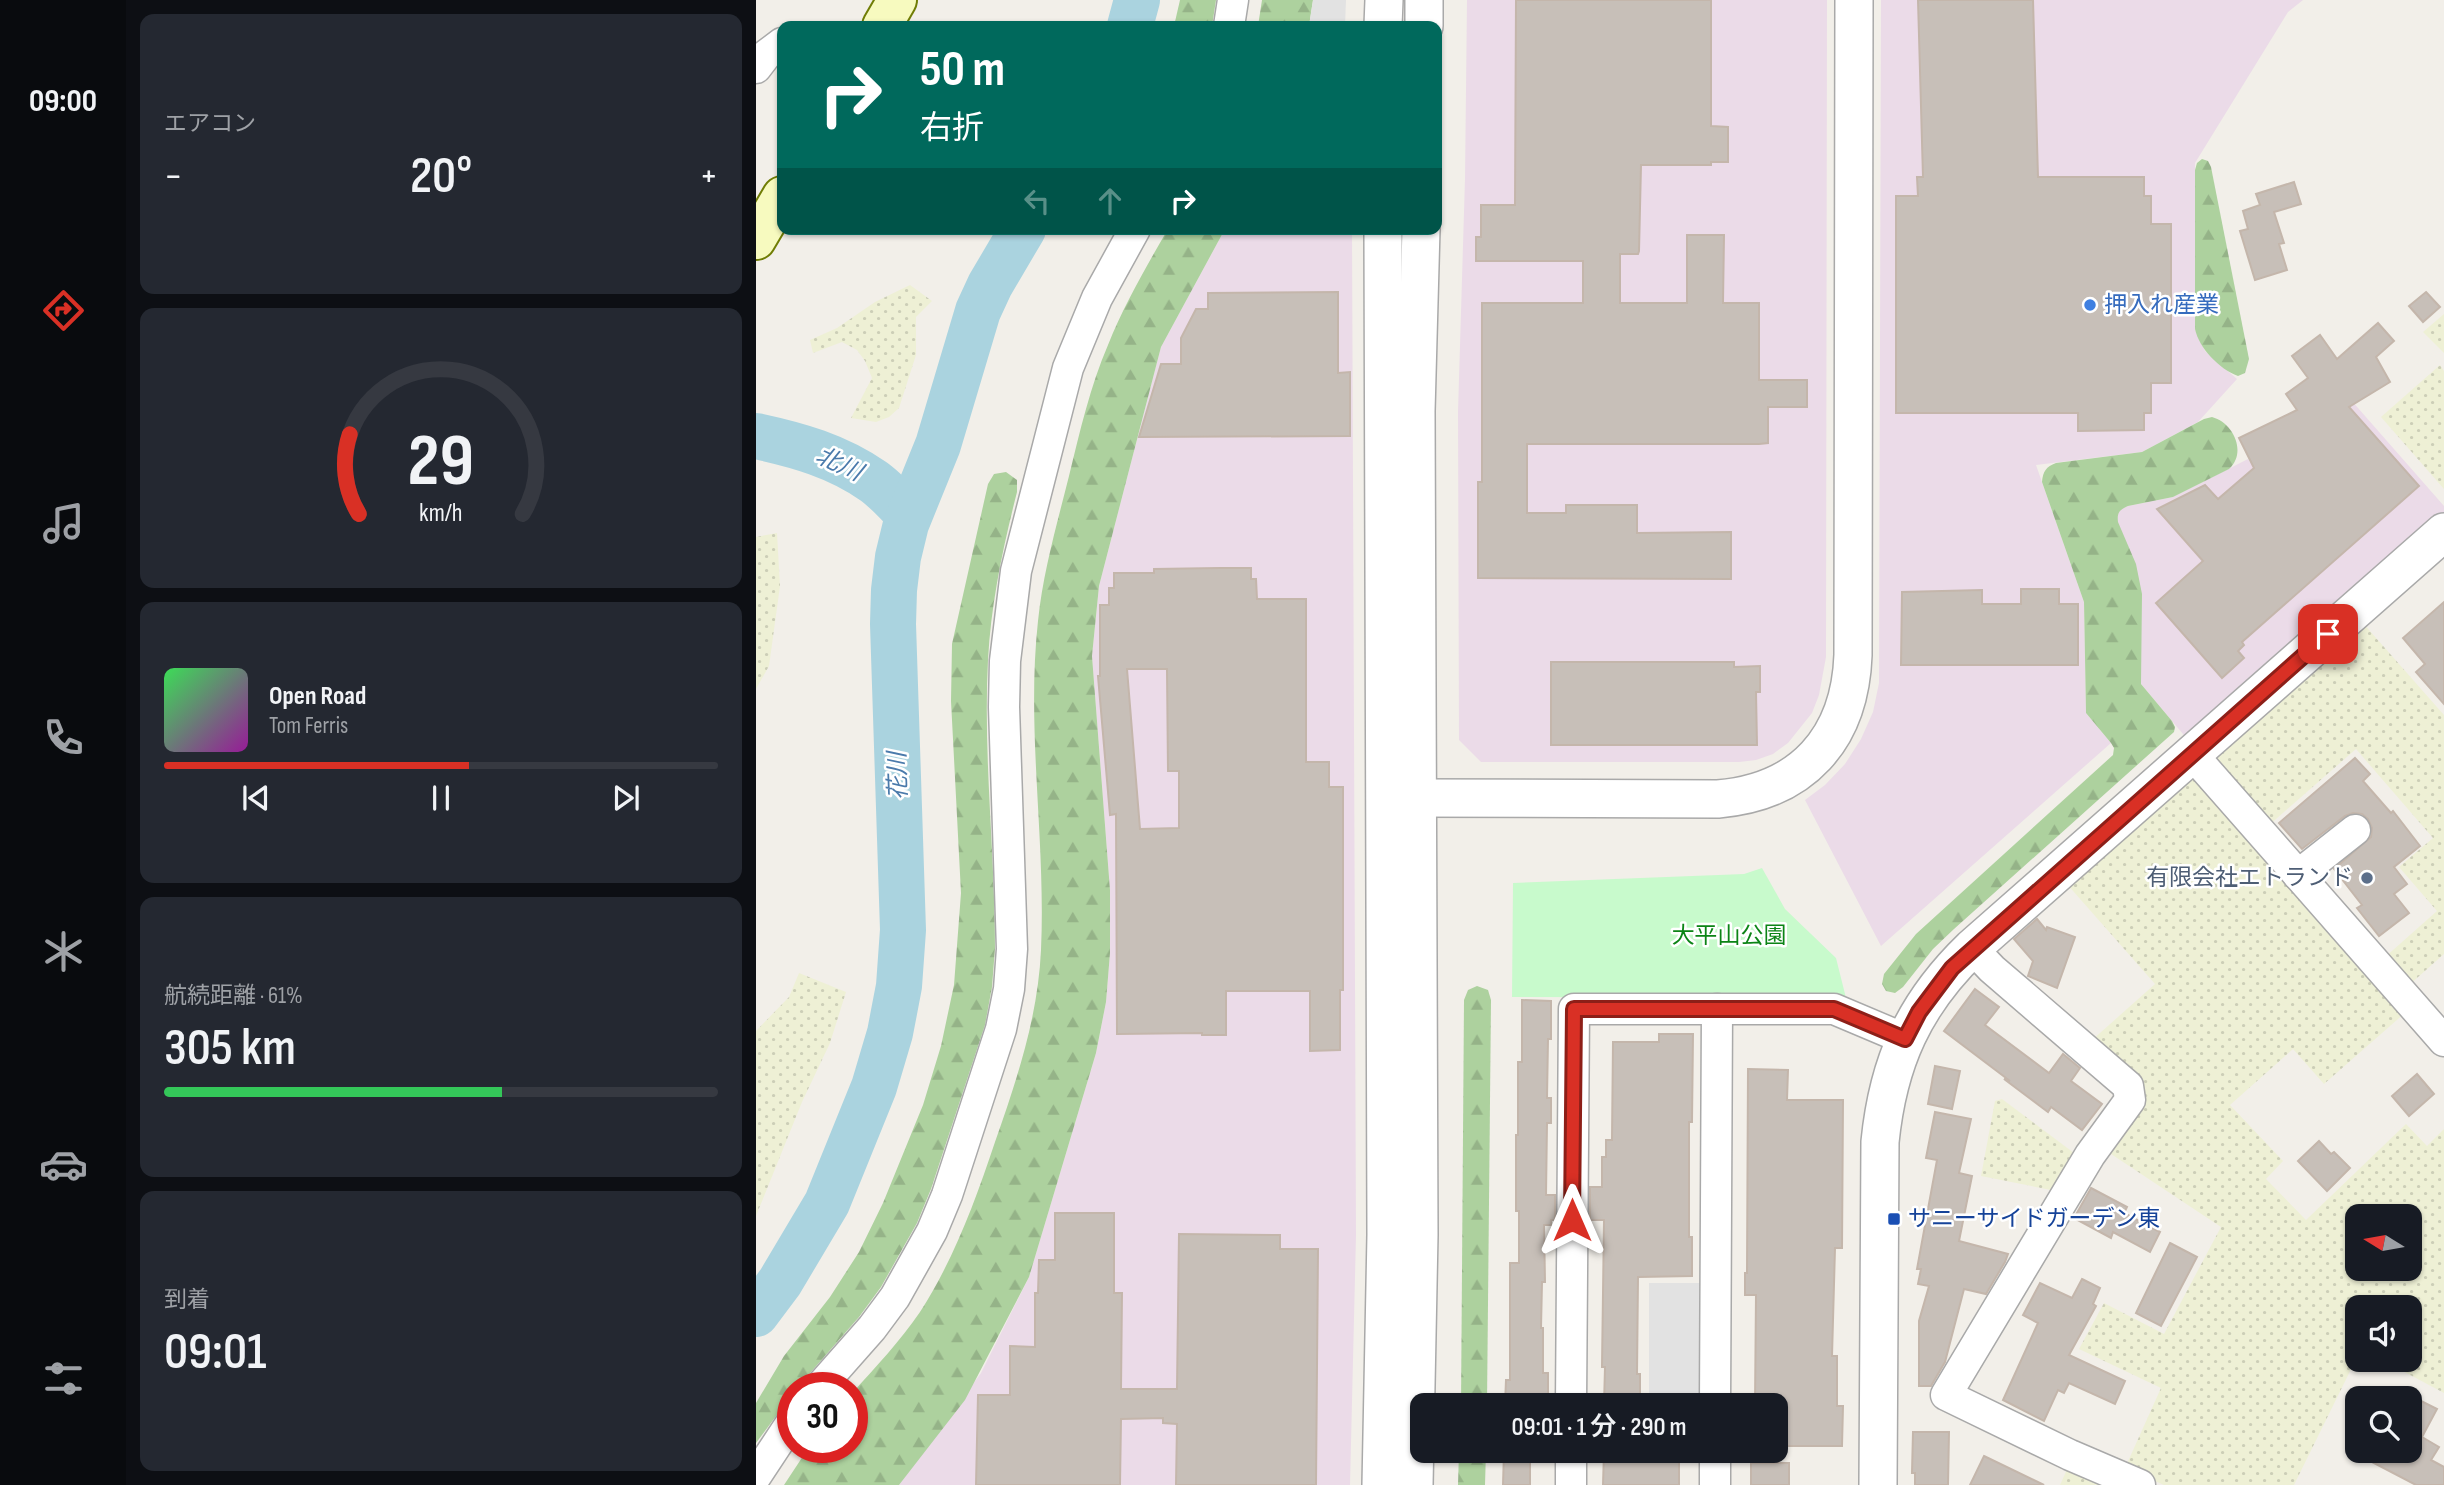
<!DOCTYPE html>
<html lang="ja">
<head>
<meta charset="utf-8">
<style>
	:root { --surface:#171b24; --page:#242831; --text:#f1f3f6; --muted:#9ea1a6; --line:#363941; --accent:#d93025 }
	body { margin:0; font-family:"Sofia Sans Condensed","Noto Sans JP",sans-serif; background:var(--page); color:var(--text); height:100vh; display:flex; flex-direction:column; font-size:26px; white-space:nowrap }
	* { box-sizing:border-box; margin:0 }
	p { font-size:23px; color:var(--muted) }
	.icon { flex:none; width:38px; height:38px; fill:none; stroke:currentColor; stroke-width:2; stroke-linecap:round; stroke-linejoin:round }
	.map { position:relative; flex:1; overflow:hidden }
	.details { display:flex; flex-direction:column; gap:14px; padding:14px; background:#0d0f14; width:630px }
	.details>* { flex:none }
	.hud { position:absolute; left:21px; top:21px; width:665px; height:214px; border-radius:14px; box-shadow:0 2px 5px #0004; background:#00695c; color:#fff; overflow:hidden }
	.needle { width:46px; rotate:281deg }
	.buttons { position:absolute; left:1589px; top:1204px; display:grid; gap:14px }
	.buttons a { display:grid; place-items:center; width:77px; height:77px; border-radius:14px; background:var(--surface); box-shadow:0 2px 5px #0004; font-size:35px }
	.speed { position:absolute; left:21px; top:1372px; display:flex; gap:14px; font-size:35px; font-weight:700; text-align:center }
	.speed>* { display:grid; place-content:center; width:91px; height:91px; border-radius:50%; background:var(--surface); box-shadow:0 2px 5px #0004; line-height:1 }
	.speed .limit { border:10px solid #d22; background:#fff; color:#111 }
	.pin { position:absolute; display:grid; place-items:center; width:60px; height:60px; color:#fff; margin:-30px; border-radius:14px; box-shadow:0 4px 10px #0006 }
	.me { position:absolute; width:77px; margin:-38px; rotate:0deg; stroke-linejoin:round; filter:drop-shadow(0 0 5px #0008) }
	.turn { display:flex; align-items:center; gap:24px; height:147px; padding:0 28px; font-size:32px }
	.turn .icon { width:91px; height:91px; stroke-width:2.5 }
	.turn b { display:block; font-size:49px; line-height:60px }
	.lanes { display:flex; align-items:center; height:66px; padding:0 28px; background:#0003; justify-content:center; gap:35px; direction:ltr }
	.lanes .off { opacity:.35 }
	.big { font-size:52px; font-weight:600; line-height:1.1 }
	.details .tile { flex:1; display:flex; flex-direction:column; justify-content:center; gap:10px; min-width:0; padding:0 24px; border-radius:14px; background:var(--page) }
	.details .dial { align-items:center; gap:0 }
	.dial svg { height:182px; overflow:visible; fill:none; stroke:var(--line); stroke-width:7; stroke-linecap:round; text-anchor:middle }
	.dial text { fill:var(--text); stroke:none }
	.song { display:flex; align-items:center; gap:21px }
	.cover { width:84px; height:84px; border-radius:10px; background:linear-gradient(135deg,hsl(130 70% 55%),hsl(300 70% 35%)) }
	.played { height:7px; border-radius:4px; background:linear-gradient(90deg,var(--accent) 55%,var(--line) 55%) }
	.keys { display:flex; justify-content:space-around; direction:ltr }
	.heat { display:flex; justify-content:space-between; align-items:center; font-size:38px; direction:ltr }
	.charge { height:10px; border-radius:5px; background:linear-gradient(90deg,#34c759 61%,var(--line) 0) }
	.trip { position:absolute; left:654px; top:1393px; width:378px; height:70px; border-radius:14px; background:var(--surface); box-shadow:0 2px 5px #0004; font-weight:600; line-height:70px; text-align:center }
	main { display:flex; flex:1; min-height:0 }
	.dock { display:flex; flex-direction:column; width:126px; justify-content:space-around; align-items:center; background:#090b0e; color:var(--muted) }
	.dock .icon { width:49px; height:49px }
	.dock .selected { color:var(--accent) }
	.dock b { font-size:32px; color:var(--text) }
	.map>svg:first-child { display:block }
</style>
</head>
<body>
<main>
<nav class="dock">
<b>09:00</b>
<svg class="icon selected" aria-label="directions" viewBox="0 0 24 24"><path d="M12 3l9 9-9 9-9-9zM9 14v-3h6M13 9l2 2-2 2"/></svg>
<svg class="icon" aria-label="music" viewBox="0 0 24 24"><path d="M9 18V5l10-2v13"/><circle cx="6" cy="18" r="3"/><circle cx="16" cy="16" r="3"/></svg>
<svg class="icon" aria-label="phone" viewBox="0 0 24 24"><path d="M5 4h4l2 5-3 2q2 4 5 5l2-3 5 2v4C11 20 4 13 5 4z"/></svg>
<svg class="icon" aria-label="climate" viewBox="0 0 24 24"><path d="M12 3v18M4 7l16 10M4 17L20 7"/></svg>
<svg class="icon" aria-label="car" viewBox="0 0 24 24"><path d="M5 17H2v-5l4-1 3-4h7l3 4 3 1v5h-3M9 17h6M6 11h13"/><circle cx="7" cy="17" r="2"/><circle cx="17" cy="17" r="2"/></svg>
<svg class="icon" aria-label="filters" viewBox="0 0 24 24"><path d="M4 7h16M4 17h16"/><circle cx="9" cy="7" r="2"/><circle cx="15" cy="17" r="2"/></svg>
</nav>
<section class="details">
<div class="tile"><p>エアコン</p>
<div class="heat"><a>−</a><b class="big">20°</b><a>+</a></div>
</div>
<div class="tile dial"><svg viewBox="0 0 100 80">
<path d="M14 69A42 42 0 1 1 86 69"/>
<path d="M14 69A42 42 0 0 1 10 34" stroke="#d93025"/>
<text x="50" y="56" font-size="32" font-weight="700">29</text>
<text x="50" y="72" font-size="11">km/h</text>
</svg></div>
<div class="tile">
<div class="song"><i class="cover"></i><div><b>Open Road</b><p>Tom Ferris</p></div></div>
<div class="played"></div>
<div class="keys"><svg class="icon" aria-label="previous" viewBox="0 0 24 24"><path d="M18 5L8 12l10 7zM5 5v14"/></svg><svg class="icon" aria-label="pause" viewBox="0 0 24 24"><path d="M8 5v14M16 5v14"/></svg><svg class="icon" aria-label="next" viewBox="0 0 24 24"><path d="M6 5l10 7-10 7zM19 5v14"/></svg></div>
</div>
<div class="tile"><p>航続距離 · 61%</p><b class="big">305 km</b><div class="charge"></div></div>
<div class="tile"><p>到着</p><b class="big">09:01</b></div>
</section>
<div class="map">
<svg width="1688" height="1485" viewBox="0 0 1688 1485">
	<defs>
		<pattern id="farmland-dots" width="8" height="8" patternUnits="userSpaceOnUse" patternTransform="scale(1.75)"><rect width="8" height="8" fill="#eef0d5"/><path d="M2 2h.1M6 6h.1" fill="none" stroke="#ccceb7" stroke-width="1.8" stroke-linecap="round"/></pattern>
		<pattern id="forest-firs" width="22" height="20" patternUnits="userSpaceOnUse" patternTransform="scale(1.75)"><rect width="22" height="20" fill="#add19e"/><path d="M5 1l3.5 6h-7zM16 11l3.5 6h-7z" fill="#95b388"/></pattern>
	</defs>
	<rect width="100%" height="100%" fill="#f2efe9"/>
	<g fill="#ebdbe8">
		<path d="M711,0H1071L1070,657L1063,695L1056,713L1032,743L1017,754L1000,760L983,762H725L703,740L702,412L709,179Z"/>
		<path d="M1125,0H1547L1532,12L1439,163V329L1449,351L1481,379L1442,422L1386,452L1280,465L1328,602L1330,713L1355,743L1125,946L1049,800L1069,785L1089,764L1105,739L1117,712L1123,683Z"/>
		<path d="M469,229H596L600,1235L594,1485H143L225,1373L273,1277L340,1053L350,1002L354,953V890L336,656L343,586L405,347Z"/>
		<path d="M1595,400L1688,506V514L1432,740L1385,684L1361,515L1365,509L1372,506L1417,497L1492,459L1494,462L1563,427Z"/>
	</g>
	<g fill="url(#farmland-dots)" fill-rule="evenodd">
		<path d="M154,285L176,301L160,317V355L143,408L133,417L120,422L95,418L116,378L109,361L101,350L86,342L57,353L54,340L81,328L119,302Z"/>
		<path d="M1688,314V353L1667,332Z"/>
		<path d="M1684,365L1688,371V489L1625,417Z"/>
		<path d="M21,533L24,586L13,666L0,689V537Z"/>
		<path d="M1606,622L1688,715V954L1652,986L1628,958L1681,911L1643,867L1677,838L1600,749L1512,826L1456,762L1457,754Z"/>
		<path d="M1433,775H1441L1650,1012L1568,1084L1537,1049L1474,1105L1527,1161L1510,1179L1550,1220L1650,1124L1671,1146L1688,1129V1393L1626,1360H1654V1307H1601V1357L1538,1485H1408L1369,1468L1405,1388L1323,1349L1348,1303L1408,1334L1465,1227L1349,1150L1389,1095L1388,1087L1335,1041L1399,984L1310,883ZM1601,1216H1654V1269H1601Z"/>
		<path d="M43,973L90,992L74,1043L46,1102L0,1216V1031L33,997Z"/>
		<path d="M1246,1099L1322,1156L1300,1191L1225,1176L1239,1101Z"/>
		<path d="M1313,1465L1360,1485H1304Z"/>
	</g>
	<g fill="url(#forest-firs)">
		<path d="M424,0H460L456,26H418Z"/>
		<path d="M506,0H557L553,26H502Z"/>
		<path d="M1446,159L1452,161L1455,167L1493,359L1489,373L1482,376C1463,369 1443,348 1439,329V170L1441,163Z"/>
		<path d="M412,229H469L405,347L343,586L336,656L354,890V953L350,1002L340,1053L273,1277L209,1400L143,1485H28L53,1447H96V1393C120,1367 144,1341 164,1312C198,1259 219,1202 239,1142C261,1079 282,1017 285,950C290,840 270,731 282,621C287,572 301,524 313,476C324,431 334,387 352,345C368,305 390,267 412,229Z"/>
		<path d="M1456,417C1478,423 1491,453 1473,469L1417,497L1372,506C1363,510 1361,513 1362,522L1380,564L1386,594L1385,684L1416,721L1419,727L1418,732L1198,929L1177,949L1147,987L1139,993L1130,991L1126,984L1128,974L1160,934L1357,755L1358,748L1355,743L1330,713L1328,602L1286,482C1287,471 1290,467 1300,463L1386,452L1448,419Z"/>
		<path d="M250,472L261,480V492C247,547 235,603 232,660C227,755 239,852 239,948L236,987L229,1025L175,1189L161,1223L125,1287L103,1317L41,1388H37V1393L0,1443V1403L28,1356L74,1297L103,1252L127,1203L167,1105L185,1046L198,985L205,893L195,701L196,644L232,484L238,474Z"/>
		<path d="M721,986L732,990L735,1000L731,1405H705L708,1000L712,990Z"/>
		<path d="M703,1451H730L729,1485H702Z"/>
	</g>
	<path fill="#c8facc" d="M1006,868L1029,909L1080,958L1091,1002L1081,998L756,997L757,883L988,874Z"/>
	<g fill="#e2e2e2">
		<path d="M557,0H590L589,26H553Z"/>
		<rect x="893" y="1283" width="55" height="122"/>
	</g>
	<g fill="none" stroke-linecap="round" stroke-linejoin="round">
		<g stroke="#aad3df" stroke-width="46">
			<path d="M374,26L381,0"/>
			<path d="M0,436C42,445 81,456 117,481C130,490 142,504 153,515"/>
			<path d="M0,1314L24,1282L71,1203L118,1087L134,1033L143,986L147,930L137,624L138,590L142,557L150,524L182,445L222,311L234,285L267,229"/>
		</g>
	</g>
	<g fill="#c7bfb8" stroke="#c4b6ab" stroke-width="2" fill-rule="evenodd">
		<path d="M760,0H955V126L972,127V162H955V165H885L883,251L882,254H864V303H931V235H968L967,303H1003V380H1051V407H1012V443L1003,444H771V513H810V505H881V533L975,532V579L722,578V482H726V303H827V261H720V237H725V205H759Z"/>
		<path d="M1162,0H1277L1282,177H1388V196H1395V224H1415V383H1395V413H1388V430L1322,431V413H1140V196H1162L1161,177H1167Z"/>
		<path d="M1538,182L1545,204L1518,212L1528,243L1523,244L1531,270L1499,280L1484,231L1492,229L1487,211L1504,205L1500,194Z"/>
		<path d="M582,292V373L594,372V436L383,437L405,364H425V338L440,309H452V293Z"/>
		<path d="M1670,292L1684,307L1667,322L1653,306Z"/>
		<path d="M1622,323L1638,341L1620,357L1634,382L1593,407L1663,486L1486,642L1488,645L1482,651L1488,658L1466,678L1400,603L1447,561L1401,509L1449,485L1462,499L1498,468L1483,438L1541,410L1530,394L1552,378L1536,356L1564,335L1581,359Z"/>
		<path d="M464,568H495V579H500L501,599H550V762H573V787H587V990H584V1050L554,1051V991H470V1035H446V1033L361,1034L360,814L354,815L342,676H344V605H353V588H358V573H398V569ZM371,669H411L412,771H423V828L384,829Z"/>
		<path d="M1265,589H1303V604H1322V665H1145L1146,592L1226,590V604H1265Z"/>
		<path d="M1688,602V704L1660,672L1669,664L1647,638Z"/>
		<path d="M795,662H978V667L1004,666V692H1000L1001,745H795Z"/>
		<path d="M1599,758L1614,774L1607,781L1635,813L1637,811L1664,846L1638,867L1651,884L1638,894L1653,913L1623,936L1601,908L1606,905L1578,869L1615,837L1616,828L1612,819L1606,814L1597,813L1589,816L1546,849L1523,823Z"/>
		<path d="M1281,919L1290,930L1291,927L1319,937L1301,988L1272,976L1277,961L1258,939Z"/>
		<path d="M1219,989L1243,1007L1229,1025L1293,1073L1307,1054L1324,1068L1315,1081L1346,1104L1326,1130L1295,1107L1292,1112L1248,1079L1254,1081L1188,1031Z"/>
		<path d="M766,1000L795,1001V1039H792L791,1098H795V1123H791L790,1195H799V1220H795V1225H788L789,1282H786L785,1328H787V1373H792V1398H787V1405H749L750,1380H754V1263H763V1211H760V1135H762V1062H766Z"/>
		<path d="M903,1034H937L936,1122H933V1237H936V1276L882,1277L881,1374H884V1405H848L849,1367H846L848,1220H834V1187H846V1157H850V1140H856L857,1042H903Z"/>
		<path d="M1179,1066L1204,1071L1196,1109L1172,1104Z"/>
		<path d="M992,1069L1032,1070L1031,1100H1087L1086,1248H1079L1076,1356H1081V1406H1087L1086,1446H1020V1405H999L1000,1295H989V1273H991Z"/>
		<path d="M1661,1074L1678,1094L1653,1116L1636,1096Z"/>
		<path d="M1179,1112L1215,1119L1203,1173L1216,1176L1203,1241L1252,1254L1249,1262L1230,1294L1208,1289L1189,1362L1175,1386H1163V1321L1173,1286L1162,1284L1165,1269H1161L1181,1160L1170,1158Z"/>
		<path d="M1563,1141L1575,1154L1578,1152L1594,1168L1571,1191L1542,1161Z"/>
		<path d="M1335,1188L1371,1207L1368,1213L1404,1232L1394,1252L1357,1232L1355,1238L1318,1218Z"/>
		<path d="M299,1213H358V1293H366L365,1389H421L423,1234L524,1235V1249H562L560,1485H420L421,1424L407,1423V1418L365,1419L364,1485H220L222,1395H254V1346L279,1347V1293H282L283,1260H299Z"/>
		<path d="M1414,1243L1441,1257L1405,1326L1380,1313Z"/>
		<path d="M1326,1279L1344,1288L1337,1304L1340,1306L1313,1355L1369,1381L1359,1404L1313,1383L1308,1393L1302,1390L1288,1421L1247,1400L1282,1323L1267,1315L1284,1283L1316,1298Z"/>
		<path d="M1663,1400L1681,1409L1666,1437L1683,1447L1675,1460L1688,1467V1485H1660L1595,1451H1654V1418Z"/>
		<path d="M1157,1432H1193L1192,1485H1159V1473H1156Z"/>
		<path d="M748,1451H774V1485H747Z"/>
		<path d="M848,1451H923V1485H847Z"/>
		<path d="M1228,1456L1288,1485H1214Z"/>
		<rect x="995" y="1463" width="38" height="22"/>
	</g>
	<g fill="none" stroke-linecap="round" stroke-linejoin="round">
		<defs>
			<g id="minor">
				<path d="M473,26L477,0"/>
				<path d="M0,68L10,55L26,43"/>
				<path d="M1436,754L1688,1041"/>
				<path d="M1542,875L1599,830"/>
				<path d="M1216,948L1236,969L1372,1086L1374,1100L1334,1155L1190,1395L1314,1455L1384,1485"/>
				<path d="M63,1388L116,1328L139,1297L176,1231L191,1195L245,1029L253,989L256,949L248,707L249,661L260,571L312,368L341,298L379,229"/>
				<path d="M815,1405L818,1009H1078L1149,1039"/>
				<path d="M959,1405L961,1009"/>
				<path d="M0,1476L37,1420"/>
				<path d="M815,1485V1451"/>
				<path d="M959,1485V1451"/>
			</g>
			<g id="tertiary">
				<path d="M627,26L628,0"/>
				<path d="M668,26V0"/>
				<path d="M661,798L962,799C1046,792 1094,739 1097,655L1098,0"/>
				<path d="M625,1485L630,1235L627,229"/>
				<path d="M658,1485L663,1235L660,411L665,229"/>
				<path d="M1122,1485L1124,1142C1132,1062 1158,1004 1216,948L1688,532"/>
			</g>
			<g id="secondary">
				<path d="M126,26L141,0"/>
				<path d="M0,240L26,196"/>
			</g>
		</defs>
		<use href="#minor" stroke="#a9a9a9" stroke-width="33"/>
		<use href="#tertiary" stroke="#a9a9a9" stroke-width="40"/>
		<use href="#secondary" stroke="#707d05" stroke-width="42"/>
		<use href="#minor" stroke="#fff" stroke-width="30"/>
		<use href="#tertiary" stroke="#fff" stroke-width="37"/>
		<use href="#secondary" stroke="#f7fabf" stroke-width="38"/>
	</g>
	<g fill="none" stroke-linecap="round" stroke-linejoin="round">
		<defs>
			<path id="route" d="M816,1220L818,1009H1078L1149,1039L1163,1012L1196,968L1572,634"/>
		</defs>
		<use href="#route" stroke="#8d1f18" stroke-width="18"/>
		<use href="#route" stroke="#d93025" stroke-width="12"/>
	</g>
	<circle fill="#3f7fe0" stroke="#fff" stroke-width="2.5" cx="1334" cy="305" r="7"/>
	<circle fill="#5c6f8a" stroke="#fff" stroke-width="2.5" cx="1611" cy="878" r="7"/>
	<rect fill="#1a4fb4" stroke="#fff" stroke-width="2.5" x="1131" y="1212" width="14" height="14" rx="3.5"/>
	<g text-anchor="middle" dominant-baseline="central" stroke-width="5" stroke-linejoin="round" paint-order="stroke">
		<g font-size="23" fill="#366cbe" stroke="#fff" text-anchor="start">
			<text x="1348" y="305">押入れ産業</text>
		</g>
		<g font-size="23" fill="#4e5e75" stroke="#fff" text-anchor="end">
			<text x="1597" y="878">有限会社エトランド</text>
		</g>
		<g font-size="23" fill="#0c8416" stroke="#fff">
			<text x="973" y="936">大平山公園</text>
		</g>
		<g font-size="23" fill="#164399" stroke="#fff" text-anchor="start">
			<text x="1152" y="1219">サニーサイドガーデン東</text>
		</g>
		<g font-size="24" font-style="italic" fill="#4a7aab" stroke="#fff">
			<text transform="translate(83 464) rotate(25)">北川</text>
			<text transform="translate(142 776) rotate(-92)">花川</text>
		</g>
	</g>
</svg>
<div class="buttons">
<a><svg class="needle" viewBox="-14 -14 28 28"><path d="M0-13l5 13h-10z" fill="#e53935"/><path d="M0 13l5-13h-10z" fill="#9ea1a6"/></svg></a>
<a><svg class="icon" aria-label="sound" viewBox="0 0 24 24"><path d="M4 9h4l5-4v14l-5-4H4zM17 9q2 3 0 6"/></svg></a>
<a><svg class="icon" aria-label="search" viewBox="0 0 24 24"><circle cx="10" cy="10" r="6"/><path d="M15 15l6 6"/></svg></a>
</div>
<div class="speed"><div class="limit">30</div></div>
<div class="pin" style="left:1572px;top:634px;background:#d93025"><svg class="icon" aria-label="arrive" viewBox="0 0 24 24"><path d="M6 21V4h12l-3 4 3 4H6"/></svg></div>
<svg class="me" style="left:816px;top:1220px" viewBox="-20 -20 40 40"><path d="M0-17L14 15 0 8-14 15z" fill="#d93025" stroke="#fff" stroke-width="4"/></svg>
<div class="trip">09:01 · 1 分 · 290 m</div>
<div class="hud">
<div class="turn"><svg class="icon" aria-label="right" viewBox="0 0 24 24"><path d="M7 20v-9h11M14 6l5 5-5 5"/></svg><div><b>50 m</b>右折</div></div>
<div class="lanes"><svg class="icon off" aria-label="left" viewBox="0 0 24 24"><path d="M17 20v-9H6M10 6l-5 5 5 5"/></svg><svg class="icon off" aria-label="ahead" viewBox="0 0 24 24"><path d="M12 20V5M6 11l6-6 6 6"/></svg><svg class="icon" aria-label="right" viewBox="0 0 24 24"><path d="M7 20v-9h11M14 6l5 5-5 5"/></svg></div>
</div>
</div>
</main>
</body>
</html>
